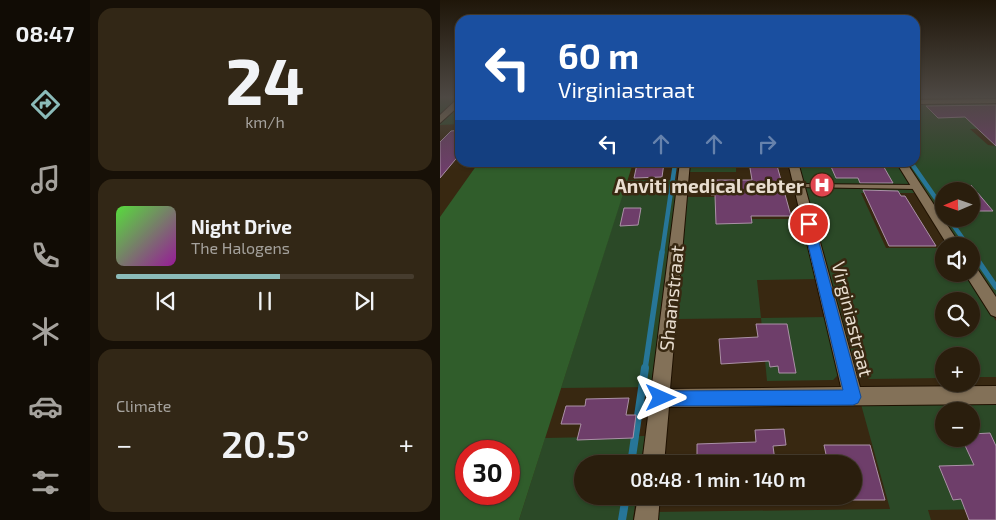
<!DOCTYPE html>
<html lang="en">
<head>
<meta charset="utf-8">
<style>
	:root { --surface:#2a1e0d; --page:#322716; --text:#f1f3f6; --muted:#a5a29d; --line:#463c2e; --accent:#8bbbb9 }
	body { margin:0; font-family:"Exo 2",sans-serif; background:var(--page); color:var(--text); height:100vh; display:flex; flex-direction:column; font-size:19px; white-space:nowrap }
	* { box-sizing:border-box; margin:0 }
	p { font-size:16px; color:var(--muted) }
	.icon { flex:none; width:28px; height:28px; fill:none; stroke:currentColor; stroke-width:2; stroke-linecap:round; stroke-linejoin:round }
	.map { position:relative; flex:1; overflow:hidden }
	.panel { display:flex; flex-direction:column; gap:8px; padding:8px; background:#171007; width:350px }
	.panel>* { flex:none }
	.top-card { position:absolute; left:15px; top:15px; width:465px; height:152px; border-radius:15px; box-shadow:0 1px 4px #0004,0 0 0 1px var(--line); background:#1a4fa0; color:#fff; overflow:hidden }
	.needle { width:32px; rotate:268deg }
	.tools { position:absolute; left:495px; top:182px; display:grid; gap:10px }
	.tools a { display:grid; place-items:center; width:45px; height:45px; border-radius:50%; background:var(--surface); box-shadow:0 1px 4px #0004,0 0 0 1px var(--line); font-size:25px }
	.speed { position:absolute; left:15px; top:440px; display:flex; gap:10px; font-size:25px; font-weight:700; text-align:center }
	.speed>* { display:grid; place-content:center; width:65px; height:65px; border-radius:50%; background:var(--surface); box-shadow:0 1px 4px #0004,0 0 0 1px var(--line); line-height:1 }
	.speed .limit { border:8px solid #d22; background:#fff; color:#111 }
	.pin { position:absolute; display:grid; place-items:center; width:42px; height:42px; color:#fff; margin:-21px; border:2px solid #fff; border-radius:50%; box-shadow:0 1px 5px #0007 }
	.me { position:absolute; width:55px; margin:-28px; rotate:90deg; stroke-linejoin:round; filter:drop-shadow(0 0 4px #0008) }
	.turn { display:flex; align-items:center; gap:18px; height:105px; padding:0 20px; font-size:22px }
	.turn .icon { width:65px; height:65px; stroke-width:2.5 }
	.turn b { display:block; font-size:35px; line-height:42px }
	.lanes { display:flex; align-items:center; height:48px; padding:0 20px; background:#0003; justify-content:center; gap:25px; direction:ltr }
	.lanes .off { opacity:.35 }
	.big { font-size:38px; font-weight:600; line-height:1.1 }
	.panel .card { flex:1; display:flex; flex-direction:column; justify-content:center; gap:8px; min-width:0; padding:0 18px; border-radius:15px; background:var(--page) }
	.panel .dial { align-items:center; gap:0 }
	.dial b { font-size:65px; line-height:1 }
	.song { display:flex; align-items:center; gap:15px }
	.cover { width:60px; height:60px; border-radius:8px; background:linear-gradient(135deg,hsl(110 70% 55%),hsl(300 70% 35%)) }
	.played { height:5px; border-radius:2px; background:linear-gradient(90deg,var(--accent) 55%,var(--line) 55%) }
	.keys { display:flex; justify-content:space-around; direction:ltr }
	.heat { display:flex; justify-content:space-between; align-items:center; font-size:28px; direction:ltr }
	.trip { position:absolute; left:134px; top:455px; width:288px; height:50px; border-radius:25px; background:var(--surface); box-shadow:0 1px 4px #0004,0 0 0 1px var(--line); font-weight:600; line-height:50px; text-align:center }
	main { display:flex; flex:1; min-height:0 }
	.dock { display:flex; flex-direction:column; width:90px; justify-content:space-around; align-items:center; background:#110c05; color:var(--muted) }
	.dock .icon { width:35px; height:35px }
	.dock .selected { color:var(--accent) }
	.dock b { font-size:22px; color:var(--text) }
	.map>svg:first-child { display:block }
</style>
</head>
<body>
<main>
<nav class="dock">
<b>08:47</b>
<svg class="icon selected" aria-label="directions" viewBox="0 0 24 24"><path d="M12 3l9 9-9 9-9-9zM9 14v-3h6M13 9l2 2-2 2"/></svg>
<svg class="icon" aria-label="music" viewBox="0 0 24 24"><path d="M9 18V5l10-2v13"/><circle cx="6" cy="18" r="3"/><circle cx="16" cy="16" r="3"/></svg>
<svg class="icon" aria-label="phone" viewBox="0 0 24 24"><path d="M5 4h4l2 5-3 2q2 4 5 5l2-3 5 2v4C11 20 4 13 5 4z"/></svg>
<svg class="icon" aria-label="climate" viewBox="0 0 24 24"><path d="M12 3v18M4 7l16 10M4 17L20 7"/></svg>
<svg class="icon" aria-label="car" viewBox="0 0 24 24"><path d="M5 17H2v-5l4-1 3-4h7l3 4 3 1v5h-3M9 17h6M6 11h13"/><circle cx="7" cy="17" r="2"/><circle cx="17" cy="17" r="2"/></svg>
<svg class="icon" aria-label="filters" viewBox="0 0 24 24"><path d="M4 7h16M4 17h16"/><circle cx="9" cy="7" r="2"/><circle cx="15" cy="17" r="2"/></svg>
</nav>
<section class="panel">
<div class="card dial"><b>24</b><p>km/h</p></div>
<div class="card">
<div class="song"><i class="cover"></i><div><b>Night Drive</b><p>The Halogens</p></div></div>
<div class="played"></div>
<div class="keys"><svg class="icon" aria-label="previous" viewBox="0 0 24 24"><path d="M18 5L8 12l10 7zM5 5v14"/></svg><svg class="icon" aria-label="pause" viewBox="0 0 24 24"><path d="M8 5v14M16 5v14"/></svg><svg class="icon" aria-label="next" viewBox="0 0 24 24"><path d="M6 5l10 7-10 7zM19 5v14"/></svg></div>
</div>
<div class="card"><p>Climate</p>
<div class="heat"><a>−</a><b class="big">20.5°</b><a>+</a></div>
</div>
</section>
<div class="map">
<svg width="556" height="520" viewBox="0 0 556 520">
	<rect width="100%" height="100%" fill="#382811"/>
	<g fill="#2b4927" fill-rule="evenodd">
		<path d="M0,97H20V124L0,125Z"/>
		<path d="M475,104H545L556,113V128L530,129L548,145L556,146V299L531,261V246H521L466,163L475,162ZM504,191H531V219H504Z"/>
		<path d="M251,163H296V172H250Z"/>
		<path d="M357,163H456L475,193H421L446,248H504V274H527L556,321V377H531V356H504V378L430,379L420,375L412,361ZM504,301H531V329H504Z"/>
		<path d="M187,180H238L211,387L121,388Z"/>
		<path d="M247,197H307L310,219H363L377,279L317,280L321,318L387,317L398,375L393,380L327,381L321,318L236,319Z"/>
		<path d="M556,395V509L488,510L491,520H215L216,512L450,509L419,397ZM504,411H531V439H504Z"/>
		<path d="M205,436L201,464H142V496H196L193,520H79L105,438Z"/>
	</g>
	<path fill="#305d2b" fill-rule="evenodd" d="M39,162L193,163L79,520H0V217ZM69,451V494H26V451Z"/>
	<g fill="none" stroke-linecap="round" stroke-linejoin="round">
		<g stroke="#277698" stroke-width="3">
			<path d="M471,162L473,165"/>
			<path d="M235,165V162"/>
		</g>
		<g stroke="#277698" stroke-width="4.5">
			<path d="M472,164L504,210"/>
			<path d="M509,219L528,246"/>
			<path d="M531,251L533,253"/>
			<path d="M222,253L235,164"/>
		</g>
		<g stroke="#277698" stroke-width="5.5">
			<path d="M532,252L556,287"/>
			<path d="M205,369L222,252"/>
		</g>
		<g stroke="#277698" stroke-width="8">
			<path d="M191,464L205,368"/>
			<path d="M182,520L186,496"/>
		</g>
	</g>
	<g fill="#6e3e6a" stroke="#ab91a7">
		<path d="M556,105V146L525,117L498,118L486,106Z"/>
		<path d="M20,130V154L0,178V142L11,131Z"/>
		<path d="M309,162H336L351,216H311L312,223L276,224L275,195H271V180H312Z"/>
		<path d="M389,162H441L453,183H420L418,178H396Z"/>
		<path d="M224,163L222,177L194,178L197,164Z"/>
		<path d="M531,185L553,211H531Z"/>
		<path d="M423,190L458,191L461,196H465L496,246H449Z"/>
		<path d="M184,208H201L198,225L180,226Z"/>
		<path d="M316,324H347L356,373H339L338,366L330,367L329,361L281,364L279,339L318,337Z"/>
		<path d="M189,398L186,415H196L193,438L137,440L141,424H121L126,406H145L146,399Z"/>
		<path d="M344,429L346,445L333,446L335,461L257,464V444L316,442L315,430Z"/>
		<path d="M550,433L556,446V520H529L521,499L513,500L499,466L534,465L522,439H531V434Z"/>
		<path d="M384,445H430L445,500H412V464H388Z"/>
	</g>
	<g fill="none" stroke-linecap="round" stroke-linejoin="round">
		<defs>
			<path id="service" d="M359,184L477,185L480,187L477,189L357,187L356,186Z"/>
			<g id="minor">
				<path d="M17,99H20V105L0,123V115Z"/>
				<path d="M556,99V103L475,104V100Z"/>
				<path d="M240,162H250L230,389L401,387L348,162H358L420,387L556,386V404L229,407L224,464H202Z"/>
				<path d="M456,162H466L521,246H508Z"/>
				<path d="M531,266L536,267L556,297V317L551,315L525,274H531Z"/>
				<path d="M198,496H220L218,520H194Z"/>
			</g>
		</defs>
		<use href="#service" stroke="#1f1100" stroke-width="2"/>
		<use href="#minor" stroke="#1f1100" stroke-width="2"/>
		<use href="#service" fill="#837158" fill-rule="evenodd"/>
		<use href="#minor" fill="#837158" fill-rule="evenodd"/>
	</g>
	<linearGradient id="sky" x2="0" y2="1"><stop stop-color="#1f1609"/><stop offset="0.57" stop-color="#4d4843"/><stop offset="1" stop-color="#4d4843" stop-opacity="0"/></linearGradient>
	<rect width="556" height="170" fill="url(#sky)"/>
	<path fill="#1a73e8" stroke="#114b97" d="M369,221L374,224L421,397L418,403L413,405L221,406L216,404L213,398L216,393L221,391L403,390L363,224Z"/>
	<defs>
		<symbol id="hospital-disc" viewBox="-11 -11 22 22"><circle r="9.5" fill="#e0444e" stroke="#382811"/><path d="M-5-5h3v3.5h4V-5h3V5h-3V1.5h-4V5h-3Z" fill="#fff"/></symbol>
	</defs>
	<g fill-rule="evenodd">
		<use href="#hospital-disc" x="368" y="171" width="28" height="28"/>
	</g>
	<g text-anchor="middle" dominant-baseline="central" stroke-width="5" stroke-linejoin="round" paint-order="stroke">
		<g font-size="19" font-weight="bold" fill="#e8ddcf" stroke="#382811" text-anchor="end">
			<text x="364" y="185">Anviti medical cebter</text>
		</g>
		<g font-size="19" fill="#e8ddcf" stroke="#382811">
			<text transform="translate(231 298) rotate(-84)">Shaanstraat</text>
			<text transform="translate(413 319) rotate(76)">Virginiastraat</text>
		</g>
	</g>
</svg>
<div class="tools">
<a><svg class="needle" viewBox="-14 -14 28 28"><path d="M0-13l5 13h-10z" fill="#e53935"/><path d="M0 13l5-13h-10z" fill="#a5a29d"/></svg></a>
<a><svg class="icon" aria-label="sound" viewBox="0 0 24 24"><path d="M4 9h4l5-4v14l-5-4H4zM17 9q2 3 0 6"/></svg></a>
<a><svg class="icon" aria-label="search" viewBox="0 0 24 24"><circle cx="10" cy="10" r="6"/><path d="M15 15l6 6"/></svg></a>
<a>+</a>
<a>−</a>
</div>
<div class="speed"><div class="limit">30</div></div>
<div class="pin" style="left:369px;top:224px;background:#d93025"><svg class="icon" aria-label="arrive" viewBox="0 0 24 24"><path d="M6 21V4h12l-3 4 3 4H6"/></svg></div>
<svg class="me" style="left:221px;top:398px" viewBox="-20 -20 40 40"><path d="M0-17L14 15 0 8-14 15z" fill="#1a73e8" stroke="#fff" stroke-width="4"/></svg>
<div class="trip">08:48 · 1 min · 140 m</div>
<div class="top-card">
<div class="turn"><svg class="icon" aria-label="left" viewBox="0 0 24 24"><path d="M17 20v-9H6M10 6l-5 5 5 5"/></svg><div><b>60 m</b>Virginiastraat</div></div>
<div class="lanes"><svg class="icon" aria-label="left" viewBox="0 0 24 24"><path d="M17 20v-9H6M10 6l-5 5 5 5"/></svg><svg class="icon off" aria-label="ahead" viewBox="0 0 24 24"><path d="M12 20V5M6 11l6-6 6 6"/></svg><svg class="icon off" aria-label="ahead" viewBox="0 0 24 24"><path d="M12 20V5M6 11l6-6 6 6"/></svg><svg class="icon off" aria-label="right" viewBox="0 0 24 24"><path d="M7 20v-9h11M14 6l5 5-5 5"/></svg></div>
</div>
</div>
</main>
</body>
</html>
